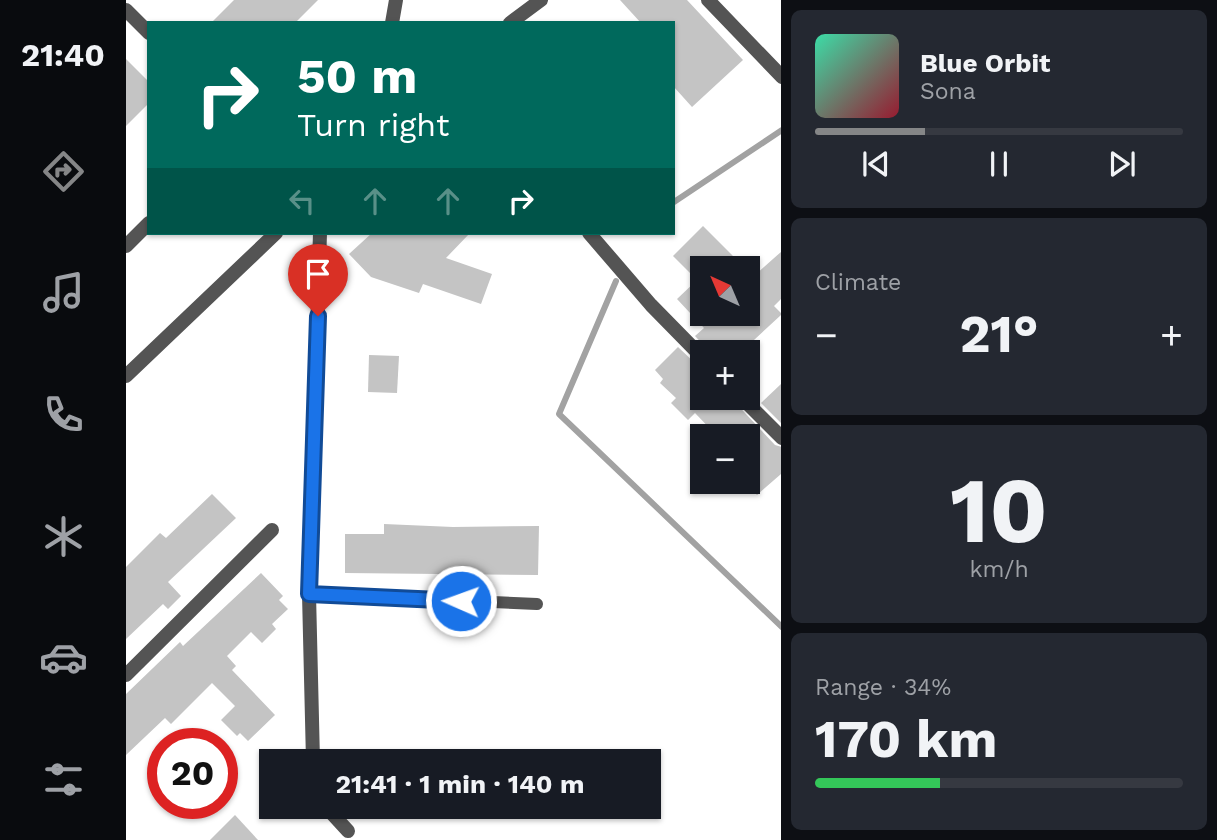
<!DOCTYPE html>
<html lang="en">
<head>
<meta charset="utf-8">
<style>
	:root { --surface:#171b24; --page:#242831; --text:#f1f3f6; --muted:#9ea1a6; --line:#363941; --accent:#858687 }
	body { margin:0; font-family:"Work Sans",sans-serif; background:var(--page); color:var(--text); height:100vh; display:flex; flex-direction:column; font-size:26px; white-space:nowrap }
	* { box-sizing:border-box; margin:0 }
	p { font-size:23px; color:var(--muted) }
	.icon { flex:none; width:38px; height:38px; fill:none; stroke:currentColor; stroke-width:2; stroke-linecap:round; stroke-linejoin:round }
	.map { position:relative; flex:1; overflow:hidden }
	.details { display:flex; flex-direction:column; gap:10px; padding:10px; background:#0d0f14; width:436px }
	.details>* { flex:none }
	.hud { position:absolute; left:21px; top:21px; width:528px; height:214px; border-radius:0px; box-shadow:0 2px 5px #0004; background:#00695c; color:#fff; overflow:hidden }
	.needle { width:46px; rotate:316deg }
	.buttons { position:absolute; left:564px; top:256px; display:grid; gap:14px }
	.buttons a { display:grid; place-items:center; width:70px; height:70px; border-radius:0px; background:var(--surface); box-shadow:0 2px 5px #0004; font-size:35px }
	.speed { position:absolute; left:21px; top:728px; display:flex; gap:14px; font-size:35px; font-weight:700; text-align:center }
	.speed>* { display:grid; place-content:center; width:91px; height:91px; border-radius:50%; background:var(--surface); box-shadow:0 2px 5px #0004; line-height:1 }
	.speed .limit { border:10px solid #d22; background:#fff; color:#111 }
	.pin { position:absolute; display:grid; place-items:center; width:60px; height:60px; color:#fff; margin:-72px -30px; border-radius:50% 50% 50% 0; rotate:-45deg; box-shadow:0 0 7px #0007 }
	.pin .icon { rotate:45deg }
	.me { position:absolute; width:77px; margin:-38px; rotate:272deg; stroke-linejoin:round; filter:drop-shadow(0 0 5px #0008) }
	.turn { display:flex; align-items:center; gap:24px; height:147px; padding:0 35px; font-size:32px }
	.turn .icon { width:91px; height:91px; stroke-width:2.5 }
	.turn b { display:block; font-size:49px; line-height:60px }
	.lanes { display:flex; align-items:center; height:66px; padding:0 35px; background:#0003; justify-content:center; gap:35px; direction:ltr }
	.lanes .off { opacity:.35 }
	.big { font-size:52px; font-weight:700; line-height:1.1 }
	.details .tile { flex:1; display:flex; flex-direction:column; justify-content:center; gap:10px; min-width:0; padding:0 24px; border-radius:10px; background:var(--page) }
	.details .dial { align-items:center; gap:0 }
	.dial b { font-size:91px; line-height:1 }
	.song { display:flex; align-items:center; gap:21px }
	.cover { width:84px; height:84px; border-radius:10px; background:linear-gradient(135deg,hsl(160 70% 55%),hsl(350 70% 35%)) }
	.played { height:7px; border-radius:4px; background:linear-gradient(90deg,var(--accent) 30%,var(--line) 30%) }
	.keys { display:flex; justify-content:space-around; direction:ltr }
	.heat { display:flex; justify-content:space-between; align-items:center; font-size:38px; direction:ltr }
	.charge { height:10px; border-radius:5px; background:linear-gradient(90deg,#34c759 34%,var(--line) 0) }
	.trip { position:absolute; left:133px; top:749px; width:402px; height:70px; border-radius:0px; background:var(--surface); box-shadow:0 2px 5px #0004; font-weight:700; line-height:70px; text-align:center }
	main { display:flex; flex:1; min-height:0 }
	.tabs { display:flex; flex-direction:column; width:126px; justify-content:space-around; align-items:center; background:#090b0e; color:var(--muted) }
	.tabs .icon { width:49px; height:49px }
	.tabs .selected { color:var(--accent) }
	.tabs b { font-size:32px; color:var(--text) }
	.map>svg:first-child { display:block }
</style>
</head>
<body>
<main>
<nav class="tabs">
<b>21:40</b>
<svg class="icon selected" aria-label="directions" viewBox="0 0 24 24"><path d="M12 3l9 9-9 9-9-9zM9 14v-3h6M13 9l2 2-2 2"/></svg>
<svg class="icon" aria-label="music" viewBox="0 0 24 24"><path d="M9 18V5l10-2v13"/><circle cx="6" cy="18" r="3"/><circle cx="16" cy="16" r="3"/></svg>
<svg class="icon" aria-label="phone" viewBox="0 0 24 24"><path d="M5 4h4l2 5-3 2q2 4 5 5l2-3 5 2v4C11 20 4 13 5 4z"/></svg>
<svg class="icon" aria-label="climate" viewBox="0 0 24 24"><path d="M12 3v18M4 7l16 10M4 17L20 7"/></svg>
<svg class="icon" aria-label="car" viewBox="0 0 24 24"><path d="M5 17H2v-5l4-1 3-4h7l3 4 3 1v5h-3M9 17h6M6 11h13"/><circle cx="7" cy="17" r="2"/><circle cx="17" cy="17" r="2"/></svg>
<svg class="icon" aria-label="filters" viewBox="0 0 24 24"><path d="M4 7h16M4 17h16"/><circle cx="9" cy="7" r="2"/><circle cx="15" cy="17" r="2"/></svg>
</nav>
<div class="map">
<svg width="656" height="840" viewBox="0 0 656 840">
	<rect width="100%" height="100%" fill="#fff"/>
	<g fill="none" stroke-linecap="round" stroke-linejoin="round">
		<g stroke="#a2a2a2" stroke-width="6">
			<path d="M548,202L656,130"/>
			<path d="M490,281L433,414L656,627"/>
		</g>
	</g>
	<g fill="#c4c4c4">
		<path d="M108,0H192L169,23H85Z"/>
		<path d="M494,0H561L617,60L566,107L548,87V23H515Z"/>
		<path d="M0,59L23,82V103L0,126Z"/>
		<path d="M577,226L619,268H576V313H621V282L656,251V298L648,306L656,314L615,352H584L569,336L578,328L551,299L571,280L547,256Z"/>
		<path d="M246,233H344L320,258L366,274L355,304L297,284L293,293L245,277L223,254Z"/>
		<path d="M552,347L570,364L576,366V397H604L649,445L656,447V473L631,495L621,484V436H591L569,413L562,420L545,403L550,398L534,383L537,379L529,370Z"/>
		<path d="M243,355L273,356L271,393L242,392Z"/>
		<path d="M656,383V424L635,403Z"/>
		<path d="M86,494L110,518L42,582L55,596L42,609L37,604L0,639V567L34,533L40,538Z"/>
		<path d="M258,524L327,527L413,526L412,575L219,573V534H258Z"/>
		<path d="M135,573L157,596L153,600L162,609L146,624L150,629L136,643L125,632L101,656L110,666L106,670L149,715L122,741L114,733L111,736L95,720L109,706L86,683L45,724L39,718L0,755V694L54,642L57,646Z"/>
		<path d="M109,815L132,840H84Z"/>
	</g>
	<g fill="none" stroke-linecap="round" stroke-linejoin="round">
		<path stroke="#545454" stroke-width="12" d="M183,594L411,604"/>
		<g stroke="#545454" stroke-width="14">
			<path d="M582,0L656,77"/>
			<path d="M0,10L23,33"/>
			<path d="M266,23L270,0"/>
			<path d="M463,233L525,305L576,357"/>
			<path d="M0,246L23,223"/>
			<path d="M615,397L656,438"/>
			<path d="M0,675L146,530"/>
			<path d="M187,761L183,594L194,233"/>
			<path d="M200,807L222,831"/>
		</g>
		<g stroke="#545454" stroke-width="14">
			<path d="M384,23L415,0"/>
			<path d="M0,376L150,233"/>
		</g>
	</g>
	<g fill="none" stroke-linecap="round" stroke-linejoin="round">
		<defs>
			<path id="route" d="M192,316L183,594L335,601"/>
		</defs>
		<use href="#route" stroke="#114b97" stroke-width="18"/>
		<use href="#route" stroke="#1a73e8" stroke-width="12"/>
	</g>
</svg>
<div class="buttons">
<a><svg class="needle" viewBox="-14 -14 28 28"><path d="M0-13l5 13h-10z" fill="#e53935"/><path d="M0 13l5-13h-10z" fill="#9ea1a6"/></svg></a>
<a>+</a>
<a>−</a>
</div>
<div class="speed"><div class="limit">20</div></div>
<div class="pin" style="left:192px;top:316px;background:#d93025"><svg class="icon" aria-label="arrive" viewBox="0 0 24 24"><path d="M6 21V4h12l-3 4 3 4H6"/></svg></div>
<svg class="me" style="left:335px;top:601px" viewBox="-20 -20 40 40"><circle r="17" fill="#1a73e8" stroke="#fff" stroke-width="3"/><path d="M0-11L8 9 0 5-8 9z" fill="#fff"/></svg>
<div class="trip">21:41 · 1 min · 140 m</div>
<div class="hud">
<div class="turn"><svg class="icon" aria-label="right" viewBox="0 0 24 24"><path d="M7 20v-9h11M14 6l5 5-5 5"/></svg><div><b>50 m</b>Turn right</div></div>
<div class="lanes"><svg class="icon off" aria-label="left" viewBox="0 0 24 24"><path d="M17 20v-9H6M10 6l-5 5 5 5"/></svg><svg class="icon off" aria-label="ahead" viewBox="0 0 24 24"><path d="M12 20V5M6 11l6-6 6 6"/></svg><svg class="icon off" aria-label="ahead" viewBox="0 0 24 24"><path d="M12 20V5M6 11l6-6 6 6"/></svg><svg class="icon" aria-label="right" viewBox="0 0 24 24"><path d="M7 20v-9h11M14 6l5 5-5 5"/></svg></div>
</div>
</div>
<section class="details">
<div class="tile">
<div class="song"><i class="cover"></i><div><b>Blue Orbit</b><p>Sona</p></div></div>
<div class="played"></div>
<div class="keys"><svg class="icon" aria-label="previous" viewBox="0 0 24 24"><path d="M18 5L8 12l10 7zM5 5v14"/></svg><svg class="icon" aria-label="pause" viewBox="0 0 24 24"><path d="M8 5v14M16 5v14"/></svg><svg class="icon" aria-label="next" viewBox="0 0 24 24"><path d="M6 5l10 7-10 7zM19 5v14"/></svg></div>
</div>
<div class="tile"><p>Climate</p>
<div class="heat"><a>−</a><b class="big">21°</b><a>+</a></div>
</div>
<div class="tile dial"><b>10</b><p>km/h</p></div>
<div class="tile"><p>Range · 34%</p><b class="big">170 km</b><div class="charge"></div></div>
</section>
</main>
</body>
</html>
